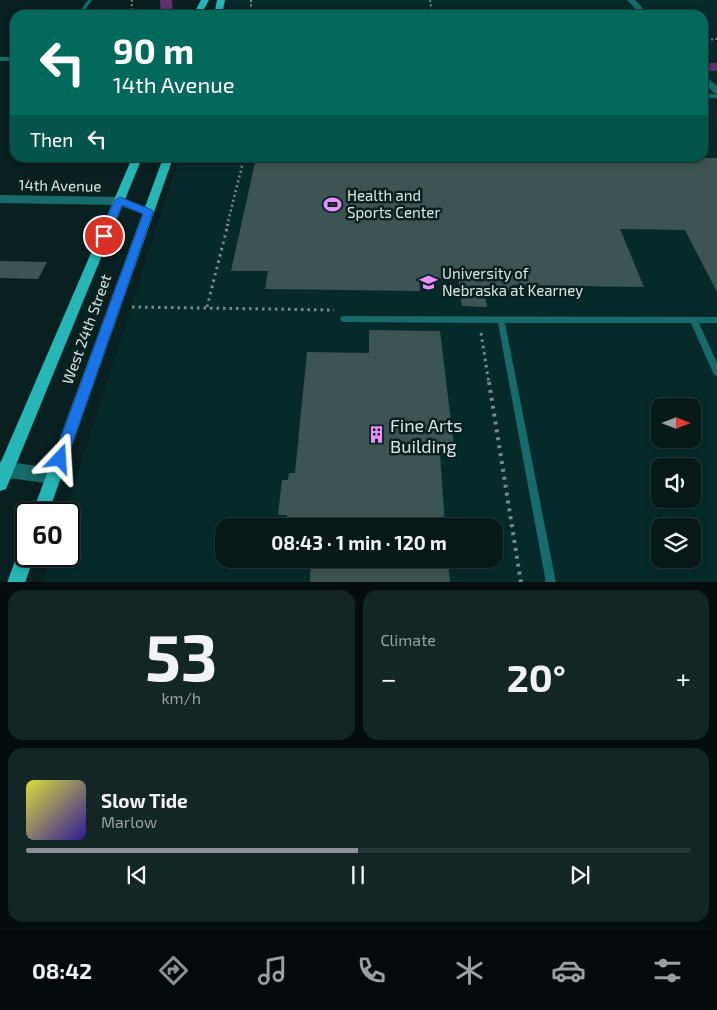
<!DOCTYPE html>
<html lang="en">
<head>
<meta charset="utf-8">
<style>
	:root { --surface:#061818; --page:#142525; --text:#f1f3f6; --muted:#98a0a2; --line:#273737; --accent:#8c9099 }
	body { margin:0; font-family:"Exo 2",sans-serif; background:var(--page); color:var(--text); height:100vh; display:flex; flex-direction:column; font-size:19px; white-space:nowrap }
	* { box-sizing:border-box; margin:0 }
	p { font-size:16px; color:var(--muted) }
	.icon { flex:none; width:28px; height:28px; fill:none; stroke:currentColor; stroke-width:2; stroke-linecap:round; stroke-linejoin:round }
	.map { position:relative; height:582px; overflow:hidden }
	.details { display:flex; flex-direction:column; gap:8px; padding:8px; background:#030d0d; flex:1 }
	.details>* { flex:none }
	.hud { position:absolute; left:10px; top:10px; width:698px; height:152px; border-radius:15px; box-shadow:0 2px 8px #0003,0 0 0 1px var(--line); background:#00695c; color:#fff; overflow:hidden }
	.needle { width:32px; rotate:90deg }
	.fabs { position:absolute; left:651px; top:398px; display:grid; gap:10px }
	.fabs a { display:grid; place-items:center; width:50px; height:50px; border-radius:10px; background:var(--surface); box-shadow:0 2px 8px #0003,0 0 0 1px var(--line); font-size:25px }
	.speed { position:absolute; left:15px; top:502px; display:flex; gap:10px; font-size:25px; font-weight:700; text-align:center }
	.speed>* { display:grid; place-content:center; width:65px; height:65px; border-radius:50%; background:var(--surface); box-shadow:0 2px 8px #0003,0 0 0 1px var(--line); line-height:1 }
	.speed .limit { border:2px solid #111; border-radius:8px; background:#fff; color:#111 }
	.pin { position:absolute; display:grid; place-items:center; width:42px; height:42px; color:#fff; margin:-21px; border:2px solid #fff; border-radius:50%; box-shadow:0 1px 5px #0007 }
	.me { position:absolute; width:55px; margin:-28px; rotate:20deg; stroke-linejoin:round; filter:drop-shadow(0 0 4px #0008) }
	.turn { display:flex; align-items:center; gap:18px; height:105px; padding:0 20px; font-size:22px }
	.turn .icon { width:65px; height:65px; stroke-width:2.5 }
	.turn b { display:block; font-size:35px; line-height:42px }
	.then { display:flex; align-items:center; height:48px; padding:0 20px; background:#0003; gap:10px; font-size:19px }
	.big { font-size:38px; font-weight:700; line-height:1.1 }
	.details .widget { flex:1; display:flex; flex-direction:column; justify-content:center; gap:8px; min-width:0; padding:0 18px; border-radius:15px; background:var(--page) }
	.details .dial { align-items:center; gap:0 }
	.dial b { font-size:65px; line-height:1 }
	.song { display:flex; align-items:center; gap:15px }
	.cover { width:60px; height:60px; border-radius:8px; background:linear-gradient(135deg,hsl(60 70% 55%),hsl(250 70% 35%)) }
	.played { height:5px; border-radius:2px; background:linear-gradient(90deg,var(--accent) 50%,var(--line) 50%) }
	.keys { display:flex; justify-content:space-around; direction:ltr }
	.heat { display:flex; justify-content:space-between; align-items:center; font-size:28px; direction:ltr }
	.details .tiles { flex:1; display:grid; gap:8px; grid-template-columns:1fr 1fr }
	.widget:last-child { grid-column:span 2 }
	.trip { position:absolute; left:215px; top:518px; width:288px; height:50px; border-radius:15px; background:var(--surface); box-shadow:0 2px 8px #0003,0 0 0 1px var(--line); font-weight:700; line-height:50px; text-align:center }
	.tab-bar { display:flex; height:80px; justify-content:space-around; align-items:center; background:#020a0a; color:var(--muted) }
	.tab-bar .icon { width:35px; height:35px }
	.tab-bar .current { color:var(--accent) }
	.tab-bar b { font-size:22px; color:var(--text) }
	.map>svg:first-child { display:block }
</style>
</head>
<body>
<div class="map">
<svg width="717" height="583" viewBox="0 0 717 583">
	<rect width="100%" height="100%" fill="#082020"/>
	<path fill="#062a2a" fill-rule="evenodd" d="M230,0H717V582L43,583L51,556H69V514H65L179,158H702V15H225ZM660,406H692V439H660ZM660,466H692V499H660ZM224,526H494V559H224ZM660,526H692V559H660Z"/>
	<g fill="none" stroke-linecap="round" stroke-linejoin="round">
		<g fill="#60306a" fill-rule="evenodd">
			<path d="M160,0H172L173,15H161Z"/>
			<rect x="702" y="63" width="15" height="8"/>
		</g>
	</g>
	<g fill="#3c5453">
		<path d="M256,158H717V292L685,230L620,229L644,287L512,285L513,290H484L487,307L462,306L458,279L419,278L420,291L265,289L268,271H231Z"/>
		<path d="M0,261L47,262L38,279L0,278Z"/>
		<path d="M369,330L440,331L455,455L440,454L445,526H291V524H286L287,515H278L282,480H288L289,473H295L307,352L369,353Z"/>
		<path d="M311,559H448L450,583H310Z"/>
	</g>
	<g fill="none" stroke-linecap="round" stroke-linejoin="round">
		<g stroke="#788a8a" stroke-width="2" stroke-dasharray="2 2.5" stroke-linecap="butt">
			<path d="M251,0V15"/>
			<path d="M430,0L432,15"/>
			<path d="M131,15L132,0"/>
			<path d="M702,40L717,39"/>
		</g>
		<path stroke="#788a8a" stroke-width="2.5" stroke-dasharray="2 3" stroke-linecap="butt" d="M227,226L244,158"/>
		<g stroke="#788a8a" stroke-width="3" stroke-dasharray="2.5 4" stroke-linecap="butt">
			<path d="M132,307L334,310"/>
			<path d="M207,307L228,224"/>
			<path d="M481,333L489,384"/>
		</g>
		<path stroke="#788a8a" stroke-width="4" stroke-dasharray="3 5" stroke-linecap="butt" d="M489,382L521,583"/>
		<g fill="#176b6a" fill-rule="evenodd">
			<path d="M88,0H92L81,15H77Z"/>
			<rect x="702" y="94" width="15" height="4"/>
			<path d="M344,316L717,317V323H699L717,363V376L714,375L691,323H505L556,583H546L498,323L344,322L341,321L340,319L341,317Z"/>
		</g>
		<g fill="#176b6a" fill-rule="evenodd">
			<path d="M0,195L119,197L152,209L154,212L148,216L118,205L0,203Z"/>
			<path d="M0,461L54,468L60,470L62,476L60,482L54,484L0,477Z"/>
		</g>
		<g fill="#176b6a" fill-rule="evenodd">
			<path d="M627,0H635L649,15H641Z"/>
			<rect x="0" y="57" width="15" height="4"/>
			<path d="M702,73L717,86V94L714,93L702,81Z"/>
		</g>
		<g fill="#25b6b5" fill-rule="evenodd">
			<path d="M201,0H209L201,15H193Z"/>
			<path d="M217,0H225L222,15H214Z"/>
			<path d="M132,158H142L6,489L0,491V464Z"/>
			<path d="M163,158H173L48,514H32Z"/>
			<path d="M26,544V556H34L25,583H7L20,547Z"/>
		</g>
	</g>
	<path fill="#1a73e8" stroke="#114b97" d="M120,197L152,210L153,212L67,459L65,464L60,466L55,464L53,459L143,214L122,205L108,239H101L99,236L115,200Z"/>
	<defs>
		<symbol id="stadium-bare" viewBox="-9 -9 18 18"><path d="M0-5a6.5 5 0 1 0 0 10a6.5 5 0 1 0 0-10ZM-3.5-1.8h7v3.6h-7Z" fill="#ea8dfd" stroke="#082020" stroke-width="2.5" paint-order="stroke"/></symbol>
		<symbol id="university-bare" viewBox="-9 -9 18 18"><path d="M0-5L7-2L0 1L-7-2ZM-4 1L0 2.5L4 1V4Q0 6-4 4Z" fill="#ea8dfd" stroke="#082020" stroke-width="2.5" paint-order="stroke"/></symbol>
		<symbol id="building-bare" viewBox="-9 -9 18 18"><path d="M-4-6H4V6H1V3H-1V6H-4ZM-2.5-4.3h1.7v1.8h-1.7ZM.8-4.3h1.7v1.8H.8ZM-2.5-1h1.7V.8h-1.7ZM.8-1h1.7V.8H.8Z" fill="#ea8dfd" stroke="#082020" stroke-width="2.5" paint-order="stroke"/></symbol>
	</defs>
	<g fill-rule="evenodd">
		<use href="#stadium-bare" x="320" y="192" width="25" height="25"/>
		<use href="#university-bare" x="416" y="270" width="25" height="25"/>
		<use href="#building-bare" x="364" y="422" width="25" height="25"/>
	</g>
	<g text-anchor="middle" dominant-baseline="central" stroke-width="5" stroke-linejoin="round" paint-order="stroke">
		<g font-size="15" fill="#d9e7e6" stroke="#082020">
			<text transform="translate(60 185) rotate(1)">14th Avenue</text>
			<text transform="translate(86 329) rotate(-70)">West 24th Street</text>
		</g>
		<g font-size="15" fill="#d9e7e6" stroke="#082020" text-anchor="start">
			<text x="347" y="195">Health and<tspan x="347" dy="17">Sports Center</tspan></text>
			<text x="442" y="273">University of<tspan x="442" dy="17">Nebraska at Kearney</tspan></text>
		</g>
		<g font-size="18" fill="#d9e7e6" stroke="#082020" text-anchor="start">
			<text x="390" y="425">Fine Arts<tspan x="390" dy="21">Building</tspan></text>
		</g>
	</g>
</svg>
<div class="fabs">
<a><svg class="needle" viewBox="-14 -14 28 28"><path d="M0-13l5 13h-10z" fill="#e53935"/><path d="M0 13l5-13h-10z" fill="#98a0a2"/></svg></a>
<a><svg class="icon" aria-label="sound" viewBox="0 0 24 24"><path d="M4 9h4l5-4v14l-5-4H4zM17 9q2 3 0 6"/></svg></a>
<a><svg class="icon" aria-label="layers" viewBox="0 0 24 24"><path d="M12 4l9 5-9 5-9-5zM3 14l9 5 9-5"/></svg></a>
</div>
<div class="speed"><div class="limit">60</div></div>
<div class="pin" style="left:104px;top:236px;background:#d93025"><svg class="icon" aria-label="arrive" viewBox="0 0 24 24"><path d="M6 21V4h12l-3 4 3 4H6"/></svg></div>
<svg class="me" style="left:60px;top:459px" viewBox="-20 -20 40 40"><path d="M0-17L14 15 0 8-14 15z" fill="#1a73e8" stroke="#fff" stroke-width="4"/></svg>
<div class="trip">08:43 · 1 min · 120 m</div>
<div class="hud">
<div class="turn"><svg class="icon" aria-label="left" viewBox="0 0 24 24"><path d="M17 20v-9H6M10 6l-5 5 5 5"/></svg><div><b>90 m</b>14th Avenue</div></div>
<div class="then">Then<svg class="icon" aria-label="left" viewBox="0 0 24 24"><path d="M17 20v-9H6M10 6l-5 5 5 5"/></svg></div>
</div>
</div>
<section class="details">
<div class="tiles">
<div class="widget dial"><b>53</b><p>km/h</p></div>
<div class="widget"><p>Climate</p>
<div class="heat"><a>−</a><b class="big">20°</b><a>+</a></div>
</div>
<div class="widget">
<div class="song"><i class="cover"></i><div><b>Slow Tide</b><p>Marlow</p></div></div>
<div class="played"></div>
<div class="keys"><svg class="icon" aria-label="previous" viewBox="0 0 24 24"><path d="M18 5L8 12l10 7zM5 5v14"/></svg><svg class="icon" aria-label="pause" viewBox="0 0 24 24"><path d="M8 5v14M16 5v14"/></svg><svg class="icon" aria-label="next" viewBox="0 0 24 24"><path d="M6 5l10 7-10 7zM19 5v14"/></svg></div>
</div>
</div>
</section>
<nav class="tab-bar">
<b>08:42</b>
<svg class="icon current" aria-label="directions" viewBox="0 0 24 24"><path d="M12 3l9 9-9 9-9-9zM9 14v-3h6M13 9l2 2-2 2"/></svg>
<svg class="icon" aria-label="music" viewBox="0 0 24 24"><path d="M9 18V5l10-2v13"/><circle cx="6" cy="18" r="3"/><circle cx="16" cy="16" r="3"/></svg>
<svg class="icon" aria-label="phone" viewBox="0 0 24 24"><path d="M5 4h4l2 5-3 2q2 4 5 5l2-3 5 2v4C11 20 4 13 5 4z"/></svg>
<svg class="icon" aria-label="climate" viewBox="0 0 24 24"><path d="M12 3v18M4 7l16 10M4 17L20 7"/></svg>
<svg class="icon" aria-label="car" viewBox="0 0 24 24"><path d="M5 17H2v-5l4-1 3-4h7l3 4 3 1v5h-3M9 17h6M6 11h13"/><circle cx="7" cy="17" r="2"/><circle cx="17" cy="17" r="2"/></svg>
<svg class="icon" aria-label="filters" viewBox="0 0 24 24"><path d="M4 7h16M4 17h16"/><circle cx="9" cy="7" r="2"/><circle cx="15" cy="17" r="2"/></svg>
</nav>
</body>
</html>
